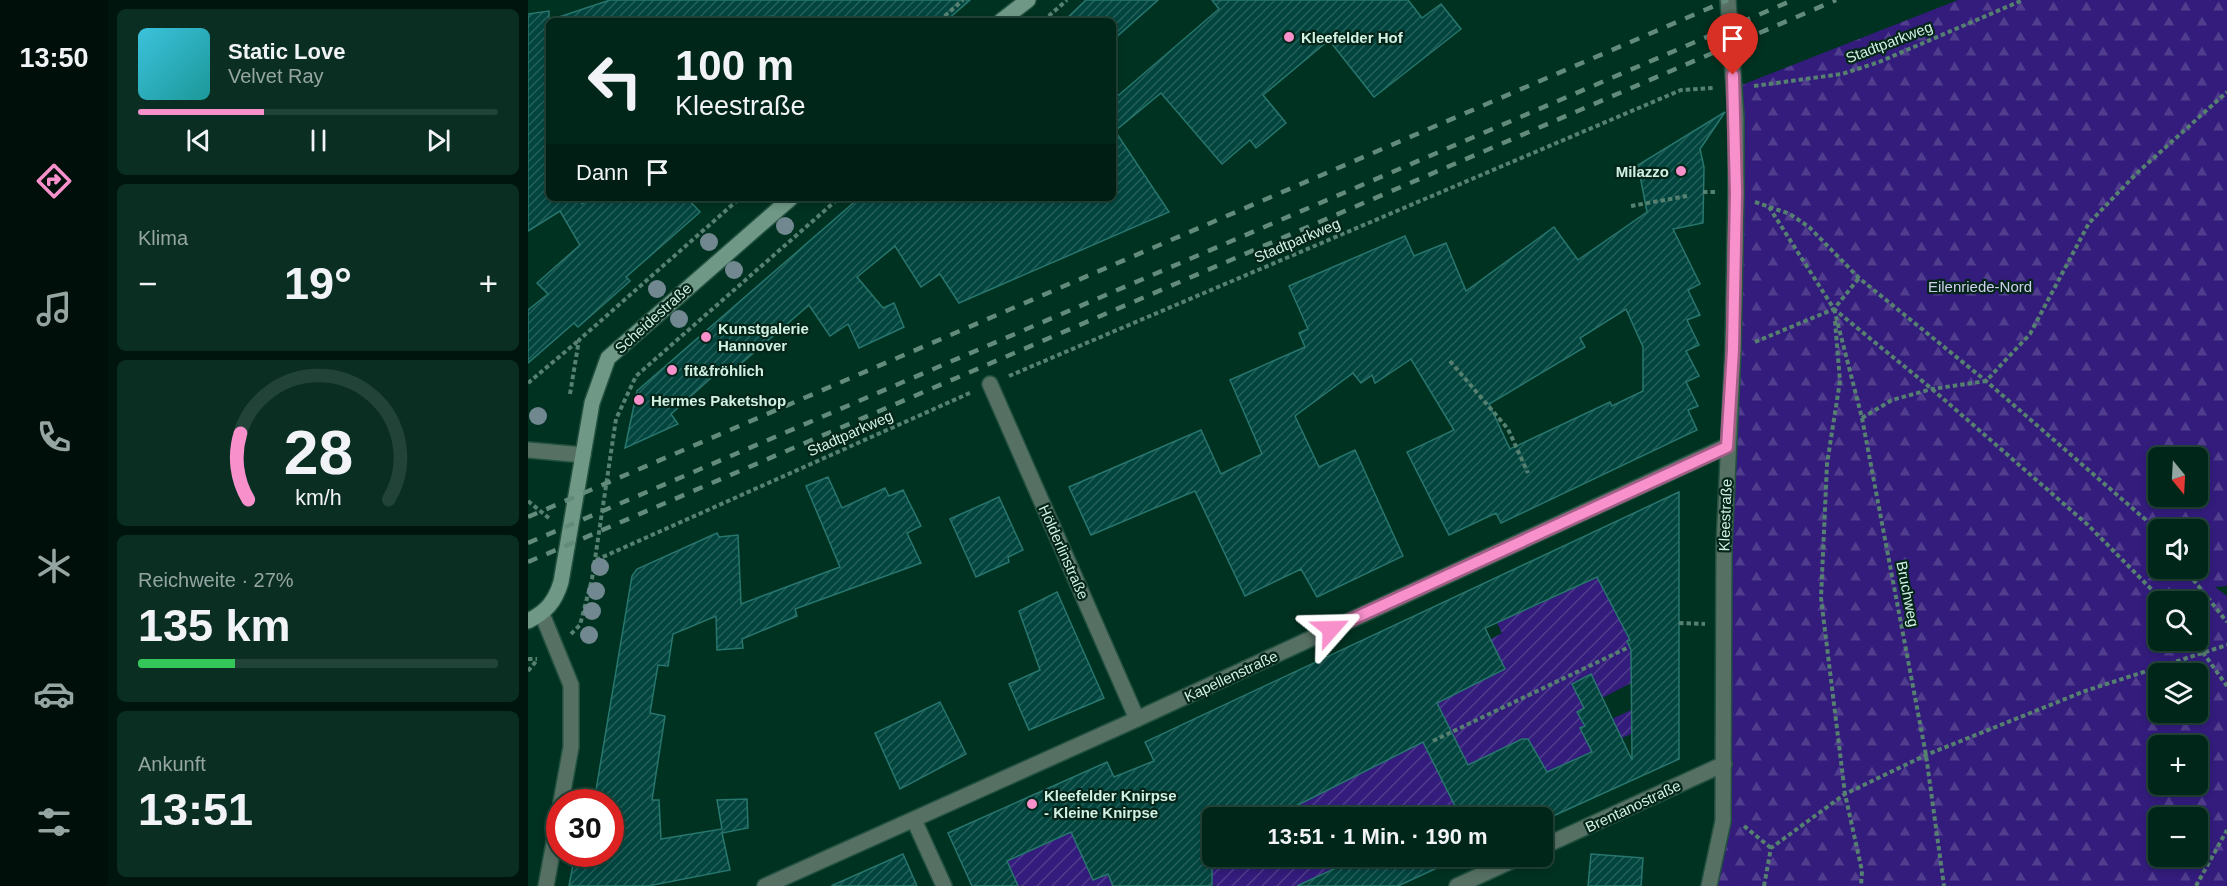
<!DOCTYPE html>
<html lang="de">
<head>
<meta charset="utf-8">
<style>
	:root { --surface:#002619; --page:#0a2e22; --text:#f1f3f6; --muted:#95a5a2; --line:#224338; --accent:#f890cc }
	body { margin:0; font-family:Arial,sans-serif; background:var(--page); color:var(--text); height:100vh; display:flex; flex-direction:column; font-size:22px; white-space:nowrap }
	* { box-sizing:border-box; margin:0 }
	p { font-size:20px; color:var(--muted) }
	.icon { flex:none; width:33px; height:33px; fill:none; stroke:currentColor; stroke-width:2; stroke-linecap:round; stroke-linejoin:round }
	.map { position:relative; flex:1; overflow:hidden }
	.details { display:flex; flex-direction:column; gap:9px; padding:9px; background:#00150e; width:420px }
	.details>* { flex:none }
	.hud { position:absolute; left:18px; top:18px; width:570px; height:183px; border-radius:9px; box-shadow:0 3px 9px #0003,0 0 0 2px var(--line); background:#002619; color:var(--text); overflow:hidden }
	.needle { width:39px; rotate:162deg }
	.controls { position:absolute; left:1620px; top:447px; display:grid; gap:12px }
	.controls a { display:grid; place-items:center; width:60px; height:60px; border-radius:9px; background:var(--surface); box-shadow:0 3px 9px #0003,0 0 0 2px var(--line); font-size:30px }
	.speed { position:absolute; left:18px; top:789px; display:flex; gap:12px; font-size:30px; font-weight:700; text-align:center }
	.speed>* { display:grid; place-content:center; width:78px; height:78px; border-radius:50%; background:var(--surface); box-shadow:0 3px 9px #0003,0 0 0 2px var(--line); line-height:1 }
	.speed .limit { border:9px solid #d22; background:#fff; color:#111 }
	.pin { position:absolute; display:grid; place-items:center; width:51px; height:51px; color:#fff; margin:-62px -26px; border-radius:50% 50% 50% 0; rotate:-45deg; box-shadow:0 0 6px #0007 }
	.pin .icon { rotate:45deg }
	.me { position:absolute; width:66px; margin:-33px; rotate:65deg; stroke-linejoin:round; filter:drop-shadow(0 0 4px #0008) }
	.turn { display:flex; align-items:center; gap:21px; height:126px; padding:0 30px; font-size:27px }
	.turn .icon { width:78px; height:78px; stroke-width:2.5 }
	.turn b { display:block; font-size:42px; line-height:51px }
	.then { display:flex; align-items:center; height:57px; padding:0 30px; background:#0003; gap:12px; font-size:22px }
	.big { font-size:45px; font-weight:800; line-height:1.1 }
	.details .widget { flex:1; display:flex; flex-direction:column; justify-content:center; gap:9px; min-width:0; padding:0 21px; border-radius:9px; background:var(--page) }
	.details .dial { align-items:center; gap:0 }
	.dial svg { height:156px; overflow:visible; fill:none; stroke:var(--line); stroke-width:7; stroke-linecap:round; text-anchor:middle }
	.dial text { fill:var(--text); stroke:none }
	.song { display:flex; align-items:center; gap:18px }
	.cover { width:72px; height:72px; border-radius:9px; background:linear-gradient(135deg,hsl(190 70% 55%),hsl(180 70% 35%)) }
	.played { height:6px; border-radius:3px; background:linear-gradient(90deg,var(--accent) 35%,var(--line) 35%) }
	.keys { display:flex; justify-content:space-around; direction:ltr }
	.heat { display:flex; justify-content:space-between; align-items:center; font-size:33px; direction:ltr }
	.charge { height:9px; border-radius:4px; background:linear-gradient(90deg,#34c759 27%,var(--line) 0) }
	.trip { position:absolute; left:674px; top:807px; width:351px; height:60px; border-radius:9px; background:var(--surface); box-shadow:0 3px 9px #0003,0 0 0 2px var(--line); font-weight:800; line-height:60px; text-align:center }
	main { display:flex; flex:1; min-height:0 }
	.tab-bar { display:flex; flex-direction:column; width:108px; justify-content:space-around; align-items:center; background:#000f0a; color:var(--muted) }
	.tab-bar .icon { width:42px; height:42px }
	.tab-bar .active { color:var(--accent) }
	.tab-bar b { font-size:27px; color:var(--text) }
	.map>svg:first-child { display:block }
</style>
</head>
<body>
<main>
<nav class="tab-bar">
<b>13:50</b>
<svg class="icon active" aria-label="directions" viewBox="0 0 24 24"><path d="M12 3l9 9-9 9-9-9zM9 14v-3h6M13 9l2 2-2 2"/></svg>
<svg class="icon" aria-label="music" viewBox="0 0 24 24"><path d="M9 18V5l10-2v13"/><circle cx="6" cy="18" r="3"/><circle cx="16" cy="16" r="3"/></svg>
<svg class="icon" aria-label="phone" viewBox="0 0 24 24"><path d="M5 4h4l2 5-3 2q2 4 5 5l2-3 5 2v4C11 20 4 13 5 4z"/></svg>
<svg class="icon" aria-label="climate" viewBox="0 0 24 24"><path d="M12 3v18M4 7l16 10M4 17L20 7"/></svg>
<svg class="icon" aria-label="car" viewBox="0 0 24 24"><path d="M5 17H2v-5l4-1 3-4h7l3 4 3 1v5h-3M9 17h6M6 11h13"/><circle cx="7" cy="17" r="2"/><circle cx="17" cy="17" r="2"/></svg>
<svg class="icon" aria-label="filters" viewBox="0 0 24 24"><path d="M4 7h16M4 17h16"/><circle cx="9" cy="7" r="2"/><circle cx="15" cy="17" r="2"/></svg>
</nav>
<section class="details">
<div class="widget">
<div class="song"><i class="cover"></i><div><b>Static Love</b><p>Velvet Ray</p></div></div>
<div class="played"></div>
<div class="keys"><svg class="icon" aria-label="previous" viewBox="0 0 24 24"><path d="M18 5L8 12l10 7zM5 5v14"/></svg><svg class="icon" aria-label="pause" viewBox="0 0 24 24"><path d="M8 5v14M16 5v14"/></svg><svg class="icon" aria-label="next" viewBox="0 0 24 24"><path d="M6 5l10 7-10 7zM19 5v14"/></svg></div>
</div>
<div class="widget"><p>Klima</p>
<div class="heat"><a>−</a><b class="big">19°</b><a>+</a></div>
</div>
<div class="widget dial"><svg viewBox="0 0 100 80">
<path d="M14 69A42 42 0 1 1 86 69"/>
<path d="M14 69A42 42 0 0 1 10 35" stroke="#f890cc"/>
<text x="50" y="56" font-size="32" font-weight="700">28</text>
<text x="50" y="72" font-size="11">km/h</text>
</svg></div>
<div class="widget"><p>Reichweite · 27%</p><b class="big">135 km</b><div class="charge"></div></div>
<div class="widget"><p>Ankunft</p><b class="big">13:51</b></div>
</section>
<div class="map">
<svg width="1699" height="886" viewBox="0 0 1699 886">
	<defs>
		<pattern id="forest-firs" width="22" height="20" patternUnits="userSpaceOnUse" patternTransform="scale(1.5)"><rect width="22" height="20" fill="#331c7c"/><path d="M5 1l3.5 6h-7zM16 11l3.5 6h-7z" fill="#503d8e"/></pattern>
		<pattern id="garden-furrows" width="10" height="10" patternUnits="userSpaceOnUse" patternTransform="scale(1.5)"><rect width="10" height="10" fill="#331c7c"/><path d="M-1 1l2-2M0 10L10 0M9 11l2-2" fill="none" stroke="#503d8e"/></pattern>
		<pattern id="building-hatch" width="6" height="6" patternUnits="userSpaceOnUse" patternTransform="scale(1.5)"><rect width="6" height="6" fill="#02453f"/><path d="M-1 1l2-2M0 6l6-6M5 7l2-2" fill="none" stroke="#26605a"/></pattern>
	</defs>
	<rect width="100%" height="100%" fill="#003221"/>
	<path fill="url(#forest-firs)" fill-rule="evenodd" d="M1430,0H1699V586L1687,587L1699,596V886H1181L1195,820L1206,88ZM1630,458H1670V496H1630ZM1630,530H1670V568H1630ZM1630,602H1670V640H1630ZM1630,674H1670V712H1630ZM1630,746H1670V784H1630ZM1630,818H1670V856H1630Z"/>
	<g fill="url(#garden-furrows)">
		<path d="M1075,575L1079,596L1086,610L1090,608L1105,638L1099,641L1103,651V683L1074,698L1063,675L1044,684L1056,708L1050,712L1057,726L1052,728L1054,733L1103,710V734L919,817L744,818L841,769L958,642L974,633L969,623Z"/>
		<path d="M546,831V839L565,880L579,875L585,886H490L474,858L482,860Z"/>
		<path d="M673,852L684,856L834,857L769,886H685Z"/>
	</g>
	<g fill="url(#building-hatch)" stroke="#28766e" stroke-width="1.5" fill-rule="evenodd">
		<path d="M82,0H442L418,21H244V16L205,21H32L31,17Z"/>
		<path d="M558,0H630L585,40V21H536Z"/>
		<path d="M684,0H880L894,18L913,4L933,29L846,97L801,40L735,95L758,123L728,148L722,140L694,164L633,93L587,131L641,212L431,303L412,274L393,287L367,246L329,277L355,308L366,303L376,327L331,348L320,324L302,336L281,305L201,374L195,368L184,377L143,414L150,424L97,448L109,391L331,198H585V100L691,9Z"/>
		<path d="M21,11V198H52L54,204L63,198H159L172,212L98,277L102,281L50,327L46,323L0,363V310L20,294L9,283L52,245L32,211L0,231V14Z"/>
		<path d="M1197,112L1172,149L1176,167L1175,223L1145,229L1172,284L1160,290L1172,315L1159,320L1171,345L1158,351L1171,376L1158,382L1170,406L1160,410L1169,430L973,523L968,513L921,535L879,452L926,430L883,359L847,383L844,375L833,383L825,373L767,416L791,467L827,450L875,556L789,597L773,569L717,596L667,491L563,535L541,487L673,430L693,474L734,454L702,380L777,347L771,333L780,329L761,286L877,236L886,256L918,243L938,291L1026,227L1050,260L1119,212L1110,165ZM1098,309L1115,347V391L1084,406L1082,402L982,449L961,404L1057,347L1052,338Z"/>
		<path d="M300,477L314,508L357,488L361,496L375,490L393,526L379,533L393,563L267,609L269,616L214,639L215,648L189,650L188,616L145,634L140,666L130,665L122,713L137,716L124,800H131L133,839L194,829L189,800L219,799L220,828L194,833L202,870L120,886H41L47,854H82V802H66L104,576L109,569L189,533L191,537L210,535L213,604L312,567L278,486Z"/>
		<path d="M1151,492V759L1014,821V818H919L930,812L895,742L744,818H684V886H585L580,874L565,880L543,832L479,861L490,886H444L420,833L579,762L586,777L626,761L617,742ZM1069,577L1102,640L1099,641L1103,650L1104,760L1063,674L1044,684L1056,708L1049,712L1057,726L1052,728L1064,752L1019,772L1000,739H994L940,765L909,703L977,669L957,628Z"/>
		<path d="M471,497L495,550L480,557L481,562L448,577L422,519Z"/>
		<path d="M529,592L576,698L501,730L481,684L512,670L491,611Z"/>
		<path d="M412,702L438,754L372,789L347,733Z"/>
		<path d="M375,854L389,886H303Z"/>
		<path d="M1063,854L1115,858L1113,886H1060Z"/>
		<path d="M834,856H935L870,886H769Z"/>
	</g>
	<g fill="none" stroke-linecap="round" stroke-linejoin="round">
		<defs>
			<g id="street">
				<path d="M462,384L609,719"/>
				<path d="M0,450L55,455"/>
				<path d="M14,614L43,685V747L33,802"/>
				<path d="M386,820L416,886"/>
				<path d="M1014,847L1196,764"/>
				<path d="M18,886L32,810"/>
				<path d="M237,886L609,719L1199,446"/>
				<path d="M929,886L994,856"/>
				<path d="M1181,886L1195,821L1196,547L1205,350L1208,193V117L1200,0"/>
			</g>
			<g id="secondary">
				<path d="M473,21L500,0"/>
				<path d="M0,621C18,612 27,602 33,582L64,403L80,358L263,198"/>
			</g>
		</defs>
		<use href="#street" stroke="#225140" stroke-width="18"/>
		<use href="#secondary" stroke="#225140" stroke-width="18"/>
		<g stroke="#568070" stroke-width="4" stroke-dasharray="4.5 3" stroke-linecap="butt">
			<path d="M411,21L435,0"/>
			<path d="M515,21L539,0"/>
			<path d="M1226,86L1314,74L1351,62L1495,0"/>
			<path d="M1175,192H1189"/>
			<path d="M1227,202L1262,214L1281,227L1331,278L1458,381L1618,520L1630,536"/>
			<path d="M1103,206L1159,196"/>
			<path d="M1241,207L1306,309L1404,389L1560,525L1636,602"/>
			<path d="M1306,309L1334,418L1398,755L1416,886"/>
			<path d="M1307,321L1312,381L1299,464L1293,598L1317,794L1334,871L1333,886"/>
			<path d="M1227,342L1306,309L1331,278"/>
			<path d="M922,361L980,429L1000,473"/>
			<path d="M481,376L1153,90L1186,88"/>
			<path d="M0,383L50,341"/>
			<path d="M42,394L51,340L212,198"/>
			<path d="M1334,418L1364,400L1404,389L1458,381L1502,334L1561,223L1609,173L1699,92"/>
			<path d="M0,501L22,519"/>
			<path d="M68,560L444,392"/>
			<path d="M1656,568L1699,622"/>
			<path d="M1151,623L1177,624"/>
			<path d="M43,634L52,625L64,579L88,419L108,376L311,198"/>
			<path d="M1666,640L1699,686"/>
			<path d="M0,659H9"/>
			<path d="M0,671L9,660"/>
			<path d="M905,741L1101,647"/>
			<path d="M1216,826L1243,848"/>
			<path d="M1236,886L1243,848L1317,794L1398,755L1557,691L1699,645"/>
			<path d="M1668,886L1699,830"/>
		</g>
		<use href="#street" stroke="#577064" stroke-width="15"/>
		<use href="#secondary" stroke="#709886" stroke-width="15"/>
		<g stroke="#628b7b" stroke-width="4.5" stroke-dasharray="10 10" stroke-linecap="butt">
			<path d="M0,517L1200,0"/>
			<path d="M0,543L1265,0"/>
			<path d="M0,562L1308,0"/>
		</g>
	</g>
	<g fill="#728890">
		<circle cx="257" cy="226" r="9"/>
		<circle cx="181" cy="242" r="9"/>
		<circle cx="206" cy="270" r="9"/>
		<circle cx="129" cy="289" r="9"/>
		<circle cx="151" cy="319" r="9"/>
		<circle cx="10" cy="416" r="9"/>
		<circle cx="72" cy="567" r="9"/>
		<circle cx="68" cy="591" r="9"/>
		<circle cx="64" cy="611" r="9"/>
		<circle cx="61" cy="635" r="9"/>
	</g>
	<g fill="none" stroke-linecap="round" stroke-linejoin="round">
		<defs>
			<path id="route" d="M803,629L1199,447L1205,350L1208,193L1205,75"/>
		</defs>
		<use href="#route" stroke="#a15e85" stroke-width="15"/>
		<use href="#route" stroke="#f890cc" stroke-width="10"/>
	</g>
	<g fill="#f890cc" stroke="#04261a" stroke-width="2">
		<circle cx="761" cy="37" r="6"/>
		<circle cx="1153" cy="171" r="6"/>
		<circle cx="178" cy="337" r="6"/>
		<circle cx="144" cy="370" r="6"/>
		<circle cx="111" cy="400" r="6"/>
		<circle cx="504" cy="804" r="6"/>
	</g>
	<g text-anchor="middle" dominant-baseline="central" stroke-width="4.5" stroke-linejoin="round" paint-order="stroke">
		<g font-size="15" font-weight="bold" fill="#d2f1e2" stroke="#04261a" text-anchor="start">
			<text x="773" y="37">Kleefelder Hof</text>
			<text x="1141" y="171" text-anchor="end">Milazzo</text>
			<text x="190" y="328">Kunstgalerie<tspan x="190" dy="17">Hannover</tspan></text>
			<text x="156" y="370">fit&amp;fröhlich</text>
			<text x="123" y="400">Hermes Paketshop</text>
			<text x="516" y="795">Kleefelder Knirpse<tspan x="516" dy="17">- Kleine Knirpse</tspan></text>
		</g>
		<g font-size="15" fill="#d2f1e2" stroke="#04261a">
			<text transform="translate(1361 42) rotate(-21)">Stadtparkweg</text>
			<text transform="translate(769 240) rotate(-23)">Stadtparkweg</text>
			<text transform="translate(125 318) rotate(-42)">Scheidestraße</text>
			<text transform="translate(322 433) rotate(-24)">Stadtparkweg</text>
			<text transform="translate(1197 515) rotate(-88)">Kleestraße</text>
			<text transform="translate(536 552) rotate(66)">Hölderlinstraße</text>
			<text transform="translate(1380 594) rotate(79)">Bruchweg</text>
			<text transform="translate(703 676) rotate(-25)">Kapellenstraße</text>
			<text transform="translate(1105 806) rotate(-25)">Brentanostraße</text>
		</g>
		<g font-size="15" fill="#cfcfeb" stroke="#04261a">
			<text x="1452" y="286">Eilenriede-Nord</text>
		</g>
	</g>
</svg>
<div class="controls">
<a><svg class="needle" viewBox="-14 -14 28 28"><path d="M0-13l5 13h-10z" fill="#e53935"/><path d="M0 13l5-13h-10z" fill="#95a5a2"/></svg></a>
<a><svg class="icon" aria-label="sound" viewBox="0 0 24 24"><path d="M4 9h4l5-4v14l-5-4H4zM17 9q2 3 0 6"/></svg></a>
<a><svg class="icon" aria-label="search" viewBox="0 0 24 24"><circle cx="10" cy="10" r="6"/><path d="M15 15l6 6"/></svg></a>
<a><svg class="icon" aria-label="layers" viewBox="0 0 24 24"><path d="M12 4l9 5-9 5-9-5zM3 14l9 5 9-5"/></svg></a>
<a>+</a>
<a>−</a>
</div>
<div class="speed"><div class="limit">30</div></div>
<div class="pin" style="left:1205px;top:75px;background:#d93025"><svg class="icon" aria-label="arrive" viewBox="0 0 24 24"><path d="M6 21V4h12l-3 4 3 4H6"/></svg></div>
<svg class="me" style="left:803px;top:629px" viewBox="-20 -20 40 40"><path d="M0-17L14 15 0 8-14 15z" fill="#f890cc" stroke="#fff" stroke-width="4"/></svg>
<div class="trip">13:51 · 1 Min. · 190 m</div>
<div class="hud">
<div class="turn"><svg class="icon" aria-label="left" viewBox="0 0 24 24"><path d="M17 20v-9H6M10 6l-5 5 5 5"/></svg><div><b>100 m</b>Kleestraße</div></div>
<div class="then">Dann<svg class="icon" aria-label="arrive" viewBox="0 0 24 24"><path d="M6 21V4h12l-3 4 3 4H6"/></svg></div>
</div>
</div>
</main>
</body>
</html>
